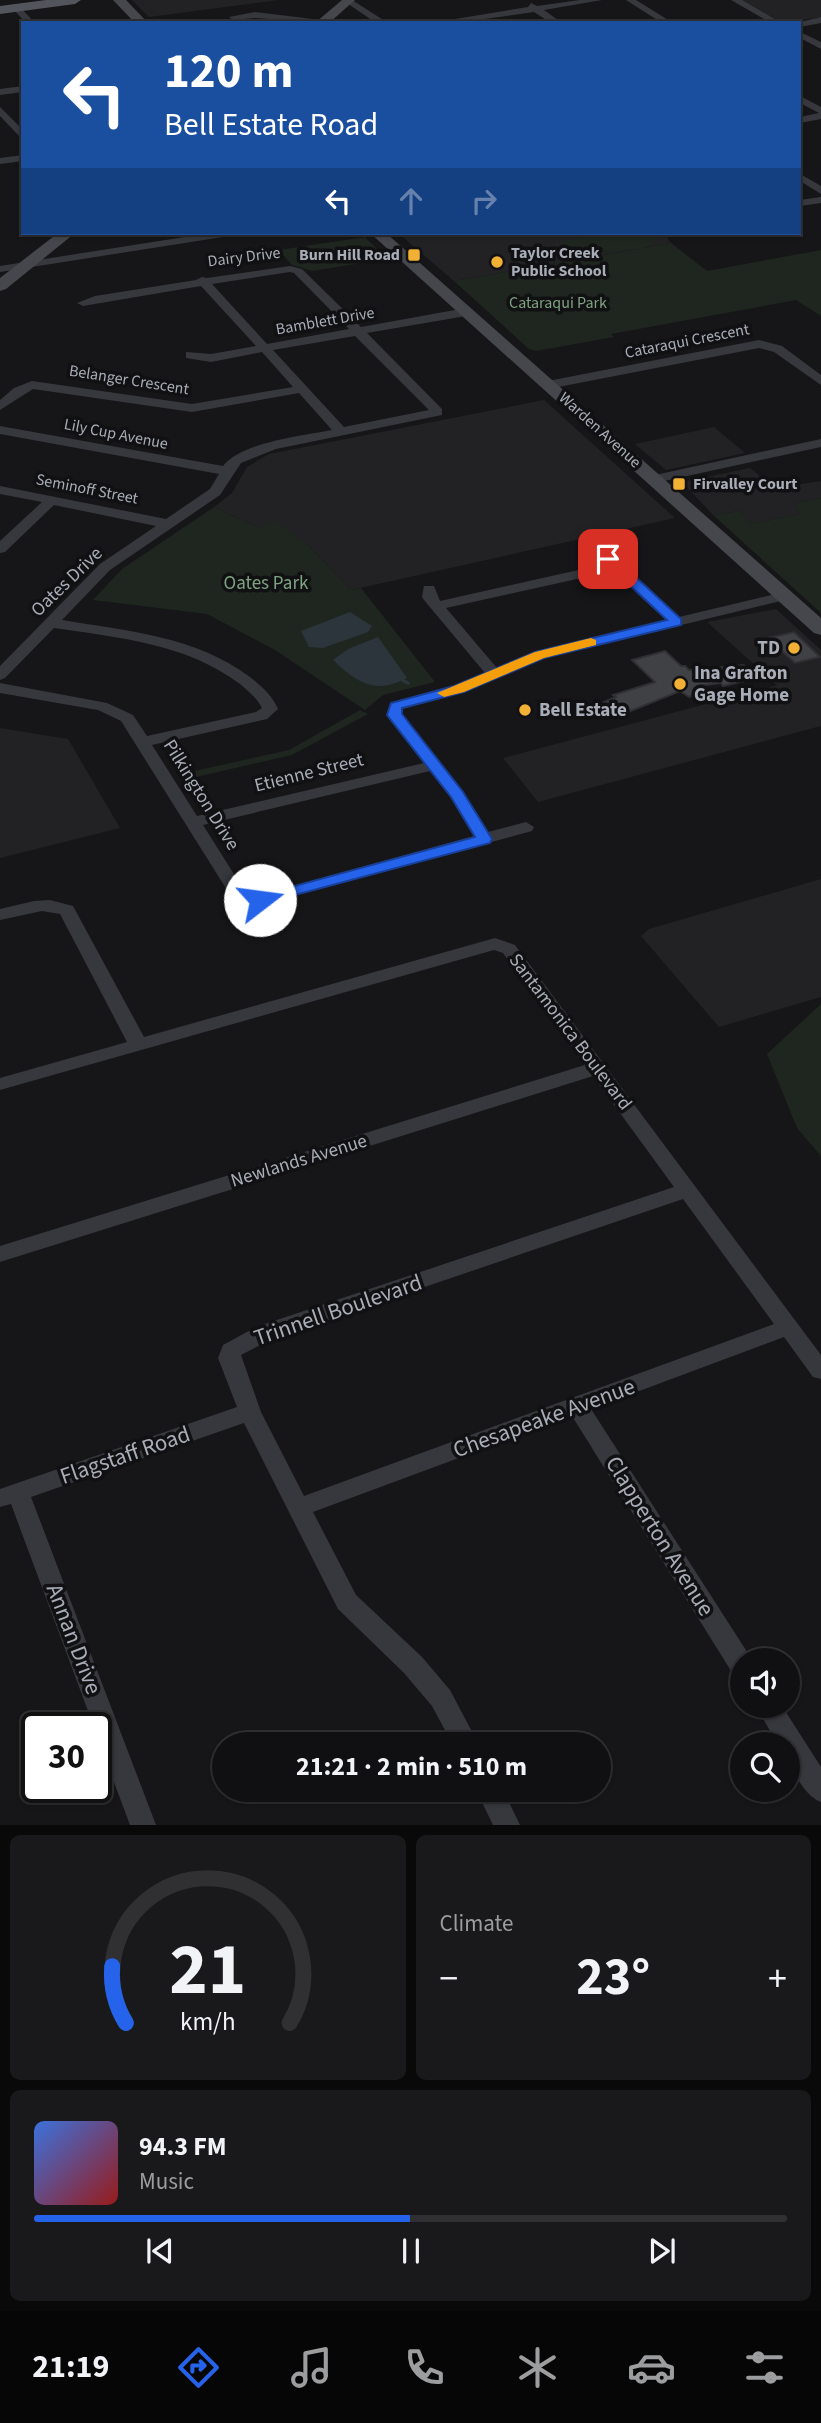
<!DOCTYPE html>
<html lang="en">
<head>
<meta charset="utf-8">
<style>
	:root { --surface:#101012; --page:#19191b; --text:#f1f3f6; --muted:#9c9d9f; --line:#303032; --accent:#2563eb }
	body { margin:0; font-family:"Source Sans 3",sans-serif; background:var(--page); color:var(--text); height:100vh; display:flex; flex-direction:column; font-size:26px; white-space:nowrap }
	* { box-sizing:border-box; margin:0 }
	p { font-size:23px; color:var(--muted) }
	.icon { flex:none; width:38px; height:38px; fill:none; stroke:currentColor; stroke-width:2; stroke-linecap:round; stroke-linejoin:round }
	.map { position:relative; height:1825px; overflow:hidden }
	.details { display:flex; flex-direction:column; gap:10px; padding:10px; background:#09090a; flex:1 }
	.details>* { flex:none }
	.guide { position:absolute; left:21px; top:21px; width:780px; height:214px; border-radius:0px; box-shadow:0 2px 5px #0004,0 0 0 2px var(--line); background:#1a4fa0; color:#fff; overflow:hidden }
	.buttons { position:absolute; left:730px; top:1648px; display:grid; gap:14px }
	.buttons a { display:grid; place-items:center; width:70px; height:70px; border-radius:50%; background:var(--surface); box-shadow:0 2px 5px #0004,0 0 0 2px var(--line); font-size:35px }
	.speed { position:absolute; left:21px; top:1712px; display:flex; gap:14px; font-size:35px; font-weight:700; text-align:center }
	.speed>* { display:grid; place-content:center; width:91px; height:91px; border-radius:50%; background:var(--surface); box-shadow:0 2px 5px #0004,0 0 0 2px var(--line); line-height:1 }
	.speed .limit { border:4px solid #111; border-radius:10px; background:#fff; color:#111 }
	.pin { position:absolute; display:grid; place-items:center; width:60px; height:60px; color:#fff; margin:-30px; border-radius:14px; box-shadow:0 4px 10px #0006 }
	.me { position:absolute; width:77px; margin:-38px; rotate:75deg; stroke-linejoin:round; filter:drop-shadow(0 0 5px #0008) }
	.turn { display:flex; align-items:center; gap:24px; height:147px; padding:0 28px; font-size:32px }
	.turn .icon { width:91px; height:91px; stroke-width:2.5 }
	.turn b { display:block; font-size:49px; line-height:60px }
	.lanes { display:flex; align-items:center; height:66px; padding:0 28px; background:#0003; justify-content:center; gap:35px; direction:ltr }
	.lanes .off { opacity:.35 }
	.big { font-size:52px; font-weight:700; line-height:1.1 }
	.details .tile { flex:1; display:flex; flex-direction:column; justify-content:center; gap:10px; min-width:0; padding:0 24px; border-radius:10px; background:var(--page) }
	.details .dial { align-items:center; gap:0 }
	.dial svg { height:182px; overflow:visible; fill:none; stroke:var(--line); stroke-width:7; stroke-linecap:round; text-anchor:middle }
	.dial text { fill:var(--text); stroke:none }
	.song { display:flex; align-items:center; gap:21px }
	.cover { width:84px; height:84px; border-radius:10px; background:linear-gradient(135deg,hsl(220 70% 55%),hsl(0 70% 35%)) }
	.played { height:7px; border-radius:4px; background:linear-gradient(90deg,var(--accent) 50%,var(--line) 50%) }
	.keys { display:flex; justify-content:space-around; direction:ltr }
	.heat { display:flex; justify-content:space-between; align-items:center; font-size:38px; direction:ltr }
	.details .tiles { flex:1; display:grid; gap:10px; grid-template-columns:1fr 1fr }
	.tile:last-child { grid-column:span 2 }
	.trip { position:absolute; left:212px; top:1732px; width:399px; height:70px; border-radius:35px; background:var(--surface); box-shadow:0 2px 5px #0004,0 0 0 2px var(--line); font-weight:700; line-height:70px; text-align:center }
	.menu { display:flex; height:112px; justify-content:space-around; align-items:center; background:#060607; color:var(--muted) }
	.menu .icon { width:49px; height:49px }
	.menu .on { color:var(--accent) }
	.menu b { font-size:32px; color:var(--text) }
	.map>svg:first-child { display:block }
</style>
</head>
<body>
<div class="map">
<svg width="821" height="1825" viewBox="0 0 821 1825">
	<rect width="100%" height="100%" fill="#161618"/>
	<g fill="#222225">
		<path d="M132,0H279L149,17Z"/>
		<path d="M741,0H821V17L783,23Z"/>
		<path d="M398,233H664L671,243L454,281Z"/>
		<path d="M544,400L675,518L351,590L308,545L257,527L214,507L232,493L247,467L269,454Z"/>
		<path d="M714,427L745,453L666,470L635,444Z"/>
		<path d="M750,468L775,488L821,481V498L794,503L802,514L750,524L740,511L713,515L682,482Z"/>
		<path d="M776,609L821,650V726L538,802L503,758L777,685L707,622Z"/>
		<path d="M0,728L68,739L120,828L0,858Z"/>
		<path d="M821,879V997L719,1027L641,936L649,929Z"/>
	</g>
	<g fill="#1e261f">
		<path d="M616,233H663L652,244L643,248L671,243L707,271L821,250V316L796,300L611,334L614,337L536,351L529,349L454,281L638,249L616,252L567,250L559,241Z"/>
		<path d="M365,237L387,259L312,271L292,265L279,250Z"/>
		<path d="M821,498V613L713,515L740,511L750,524L801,514L794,503Z"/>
		<path d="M214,507L257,527L275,521L308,545L351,590L361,588L435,682L383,695L365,710L275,650L207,614L93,600L122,569Z"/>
		<path d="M360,710L368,714L292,755L183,780L181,774L289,750Z"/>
		<path d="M821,1004V1156L797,1128L767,1054Z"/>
	</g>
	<g fill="#2c353c">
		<path d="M354,246L365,254C349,263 324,264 307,257L312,252Z"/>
		<path d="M350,612L372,626L368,632L323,648L309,647L301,631Z"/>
		<path d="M378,637L407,678C375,695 357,683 333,660L348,649Z"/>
	</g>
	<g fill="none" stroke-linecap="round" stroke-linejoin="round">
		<path stroke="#2c353c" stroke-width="3.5" d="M402,680L408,683"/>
	</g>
	<g fill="#404145" stroke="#303034" stroke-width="2">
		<path d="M794,632L820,657L795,663L768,638Z"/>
		<path d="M665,651L681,666H685L689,670L744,665L752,679L723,686L721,683L697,686L702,693L689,697L680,691L618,716L608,708L611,707L604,702L616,697L613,695L655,682L632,660Z"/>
	</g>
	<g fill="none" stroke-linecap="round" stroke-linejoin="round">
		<g fill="#37383d" fill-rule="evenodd">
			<path d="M352,0L385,21L386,23H376L344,1Z"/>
			<path d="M580,0H602L544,10L562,23H551L534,12L456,23H431L528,7L531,3L537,6Z"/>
			<path d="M626,0H636L673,23H662Z"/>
			<path d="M731,0H742L782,23H771Z"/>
			<path d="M16,5L19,6L35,23H26L12,8Z"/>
			<path d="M255,12L321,20L325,23L255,18L233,20L229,17Z"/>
			<path d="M821,17V23L800,27V23H796Z"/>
			<path d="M800,32L821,42V49L800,38Z"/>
			<path d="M23,86V92L0,95V89Z"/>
			<path d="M800,96L821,107V119L800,123V117L819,113L800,103Z"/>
			<path d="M0,107L23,130V140L0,116Z"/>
			<path d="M23,155V161L0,164V158Z"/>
			<path d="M800,174L821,186V194L800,181Z"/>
			<path d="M821,197V203L800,206V200Z"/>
			<path d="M210,233H234L229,236L0,272V266Z"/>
			<path d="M290,266L302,269L361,327L466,308L472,312L466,316L367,333L442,409V415L276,449L241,463L220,495L110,570L62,620C127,631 195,636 250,677C261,686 272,695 278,709L267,719L152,745L197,816L424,763L387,715L390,703L454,686L485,673L424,600L422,597L424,586H434L440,601L605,564L585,555L583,552L590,548L613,556L679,617L784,592L791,596L789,599L545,658L464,692L403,709V715L464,793L488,832L526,822L534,827L532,831L260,905L241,903L232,898L121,721L98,710L0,693V683L107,703L133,715L147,736L256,712L262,708C257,698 248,691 240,684C185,643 120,638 54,628L5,678L0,680V666L100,564L156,526L54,505L5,552L0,553V541L42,502L0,494V486L166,519L210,489L219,474L0,434V426L223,466C242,442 302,436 332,430L299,393L192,412L33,389L0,410V400L14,388L32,381L192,404L293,387L262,352L211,362L186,358V352L211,354L256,346L201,286L83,306L77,303L95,296L196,280L202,277L207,278ZM290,272L294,273L349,329L267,344L212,284ZM355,336L429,410L344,427L273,350ZM613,571L666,620L535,652L497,668L446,608ZM430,771L451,798L474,836L260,895L244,890L203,825Z"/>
			<path d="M759,340L782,346L821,375V385L774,352L759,348L548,389L542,385L548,381Z"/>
			<path d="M821,439V447L655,483L648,479L655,475Z"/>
			<path d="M50,900L73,906L144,1037L495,938L515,945L821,1355V1379L813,1377L784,1337L591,1409L751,1658L752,1661H742V1677L733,1674L572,1416L313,1512L356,1595L422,1657L450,1690L479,1745H453L432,1706L404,1673L338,1609L244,1423L31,1497L156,1825H130L96,1734V1727H94L11,1504L0,1507V1489L237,1407L218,1358L223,1345L256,1327L674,1187L593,1076L0,1262V1246L585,1065L503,953L494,950L0,1090V1078L127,1042L60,914L42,911L0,920V909L34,901ZM683,1199L774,1324L304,1496L261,1412L241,1355L272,1339Z"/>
			<path d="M756,1706H782L821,1767V1802C802,1795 788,1764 788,1745H778Z"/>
			<path d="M476,1790H503L520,1825H493Z"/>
		</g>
		<g fill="#45474d" fill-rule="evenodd">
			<path d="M113,0H126L148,23H135Z"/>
			<path d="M342,0H355L329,23H315Z"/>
			<path d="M58,233H75L6,289L0,291V278Z"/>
			<path d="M370,233H386L821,618V635L814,633Z"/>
		</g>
		<path fill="#53555c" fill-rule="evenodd" d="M46,0H81L75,4L0,14V6Z"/>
	</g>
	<path fill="#2563eb" stroke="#184099" stroke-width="2" d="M608,555L613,556L681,619V625L544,658L464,692L402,708V714L463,792L492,839L490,843L265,903H254L252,900L254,897L475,837L451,797L387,715L391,703L454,686L535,652L667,620L604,561L602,559Z"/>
	<path fill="#f59e0b" d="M591,638L596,640V645L544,658L464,692L444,697L437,693L535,652Z"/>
	<g fill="#f2b134" stroke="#111113" stroke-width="2.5">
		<rect x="407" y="248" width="14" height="14" rx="3.5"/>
		<circle cx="497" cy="262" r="7"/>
		<rect x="672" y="477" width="14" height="14" rx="3.5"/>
		<circle cx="794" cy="648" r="7"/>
		<circle cx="680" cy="684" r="7"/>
		<circle cx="525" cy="710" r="7"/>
	</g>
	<g text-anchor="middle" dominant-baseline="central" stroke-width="7" stroke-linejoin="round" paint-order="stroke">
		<g font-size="16" font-weight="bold" fill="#a8adb8" stroke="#111113" text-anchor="start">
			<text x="511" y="253">Taylor Creek<tspan x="511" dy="18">Public School</tspan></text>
			<text x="400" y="255" text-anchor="end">Burn Hill Road</text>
			<text x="693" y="484">Firvalley Court</text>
		</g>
		<g font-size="16" fill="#a8adb8" stroke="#111113">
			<text transform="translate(244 257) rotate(-7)">Dairy Drive</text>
			<text transform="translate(325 321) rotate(-10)">Bamblett Drive</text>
			<text transform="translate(687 341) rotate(-11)">Cataraqui Crescent</text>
			<text transform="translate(129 380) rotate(9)">Belanger Crescent</text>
			<text transform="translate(600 430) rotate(42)">Warden Avenue</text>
			<text transform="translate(116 434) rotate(11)">Lily Cup Avenue</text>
			<text transform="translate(87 489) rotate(11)">Seminoff Street</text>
		</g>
		<g font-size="16" fill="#7fa381" stroke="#111113">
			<text x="558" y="303">Cataraqui Park</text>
		</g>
		<g font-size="19" fill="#a8adb8" stroke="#111113">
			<text transform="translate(67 582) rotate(-44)">Oates Drive</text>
			<text transform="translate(309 773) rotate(-14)">Etienne Street</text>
			<text transform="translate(201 795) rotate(58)">Pilkington Drive</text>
			<text transform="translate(570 1032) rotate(53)">Santamonica Boulevard</text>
			<text transform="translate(299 1161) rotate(-17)">Newlands Avenue</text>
		</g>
		<g font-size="19" fill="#7fa381" stroke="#111113">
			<text x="266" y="583">Oates Park</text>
		</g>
		<g font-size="19" font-weight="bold" fill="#a8adb8" stroke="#111113" text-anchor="start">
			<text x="780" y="648" text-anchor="end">TD</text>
			<text x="694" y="673">Ina Grafton<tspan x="694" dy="22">Gage Home</tspan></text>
			<text x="539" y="710">Bell Estate</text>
		</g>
		<g font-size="23" fill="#a8adb8" stroke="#111113">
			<text transform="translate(338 1310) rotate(-19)">Trinnell Boulevard</text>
			<text transform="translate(544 1418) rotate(-20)">Chesapeake Avenue</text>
			<text transform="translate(125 1455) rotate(-19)">Flagstaff Road</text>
			<text transform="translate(660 1536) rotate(58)">Clapperton Avenue</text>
			<text transform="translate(74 1639) rotate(69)">Annan Drive</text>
		</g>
	</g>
</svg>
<div class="buttons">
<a><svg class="icon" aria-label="sound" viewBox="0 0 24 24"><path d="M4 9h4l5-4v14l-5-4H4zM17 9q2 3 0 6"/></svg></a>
<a><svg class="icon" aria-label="search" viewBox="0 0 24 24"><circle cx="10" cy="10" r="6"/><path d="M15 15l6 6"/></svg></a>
</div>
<div class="speed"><div class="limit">30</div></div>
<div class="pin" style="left:608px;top:559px;background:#d93025"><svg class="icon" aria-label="arrive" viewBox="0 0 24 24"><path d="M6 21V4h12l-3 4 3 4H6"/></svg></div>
<svg class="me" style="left:260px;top:900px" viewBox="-20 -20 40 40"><circle r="19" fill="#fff"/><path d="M0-13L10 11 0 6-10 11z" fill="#2563eb"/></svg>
<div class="trip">21:21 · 2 min · 510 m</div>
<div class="guide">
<div class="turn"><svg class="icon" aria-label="left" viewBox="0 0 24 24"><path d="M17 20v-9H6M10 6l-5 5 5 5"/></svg><div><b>120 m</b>Bell Estate Road</div></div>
<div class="lanes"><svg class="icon" aria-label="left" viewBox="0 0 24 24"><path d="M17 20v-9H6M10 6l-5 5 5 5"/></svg><svg class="icon off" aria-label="ahead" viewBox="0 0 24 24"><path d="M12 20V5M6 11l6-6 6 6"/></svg><svg class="icon off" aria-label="right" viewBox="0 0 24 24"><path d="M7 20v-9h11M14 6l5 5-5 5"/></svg></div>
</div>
</div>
<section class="details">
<div class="tiles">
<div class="tile dial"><svg viewBox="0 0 100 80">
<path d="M14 69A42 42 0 1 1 86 69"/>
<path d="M14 69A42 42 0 0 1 8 44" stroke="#2563eb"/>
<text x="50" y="56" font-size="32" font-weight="700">21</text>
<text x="50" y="72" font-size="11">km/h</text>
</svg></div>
<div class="tile"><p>Climate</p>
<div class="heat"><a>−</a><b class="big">23°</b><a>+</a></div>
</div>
<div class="tile">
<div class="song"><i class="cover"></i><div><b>94.3 FM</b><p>Music</p></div></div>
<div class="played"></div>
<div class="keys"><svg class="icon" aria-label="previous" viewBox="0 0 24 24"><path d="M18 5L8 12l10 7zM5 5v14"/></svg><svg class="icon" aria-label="pause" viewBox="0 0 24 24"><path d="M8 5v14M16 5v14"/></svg><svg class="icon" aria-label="next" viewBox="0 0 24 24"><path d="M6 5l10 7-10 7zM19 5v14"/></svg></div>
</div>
</div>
</section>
<nav class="menu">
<b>21:19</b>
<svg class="icon on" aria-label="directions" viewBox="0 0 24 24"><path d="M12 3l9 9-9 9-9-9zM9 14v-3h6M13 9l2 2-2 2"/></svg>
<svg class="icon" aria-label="music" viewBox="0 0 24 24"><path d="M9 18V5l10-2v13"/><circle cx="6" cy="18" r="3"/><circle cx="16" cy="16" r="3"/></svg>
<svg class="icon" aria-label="phone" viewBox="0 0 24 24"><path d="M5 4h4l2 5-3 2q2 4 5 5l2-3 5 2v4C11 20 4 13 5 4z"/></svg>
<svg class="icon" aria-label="climate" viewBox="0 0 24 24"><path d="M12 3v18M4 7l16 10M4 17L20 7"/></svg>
<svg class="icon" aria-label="car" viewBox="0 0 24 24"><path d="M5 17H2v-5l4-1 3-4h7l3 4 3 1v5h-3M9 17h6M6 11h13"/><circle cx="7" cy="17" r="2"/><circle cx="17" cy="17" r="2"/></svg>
<svg class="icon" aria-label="filters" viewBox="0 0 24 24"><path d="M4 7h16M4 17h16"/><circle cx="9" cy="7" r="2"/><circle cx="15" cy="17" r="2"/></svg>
</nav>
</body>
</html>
